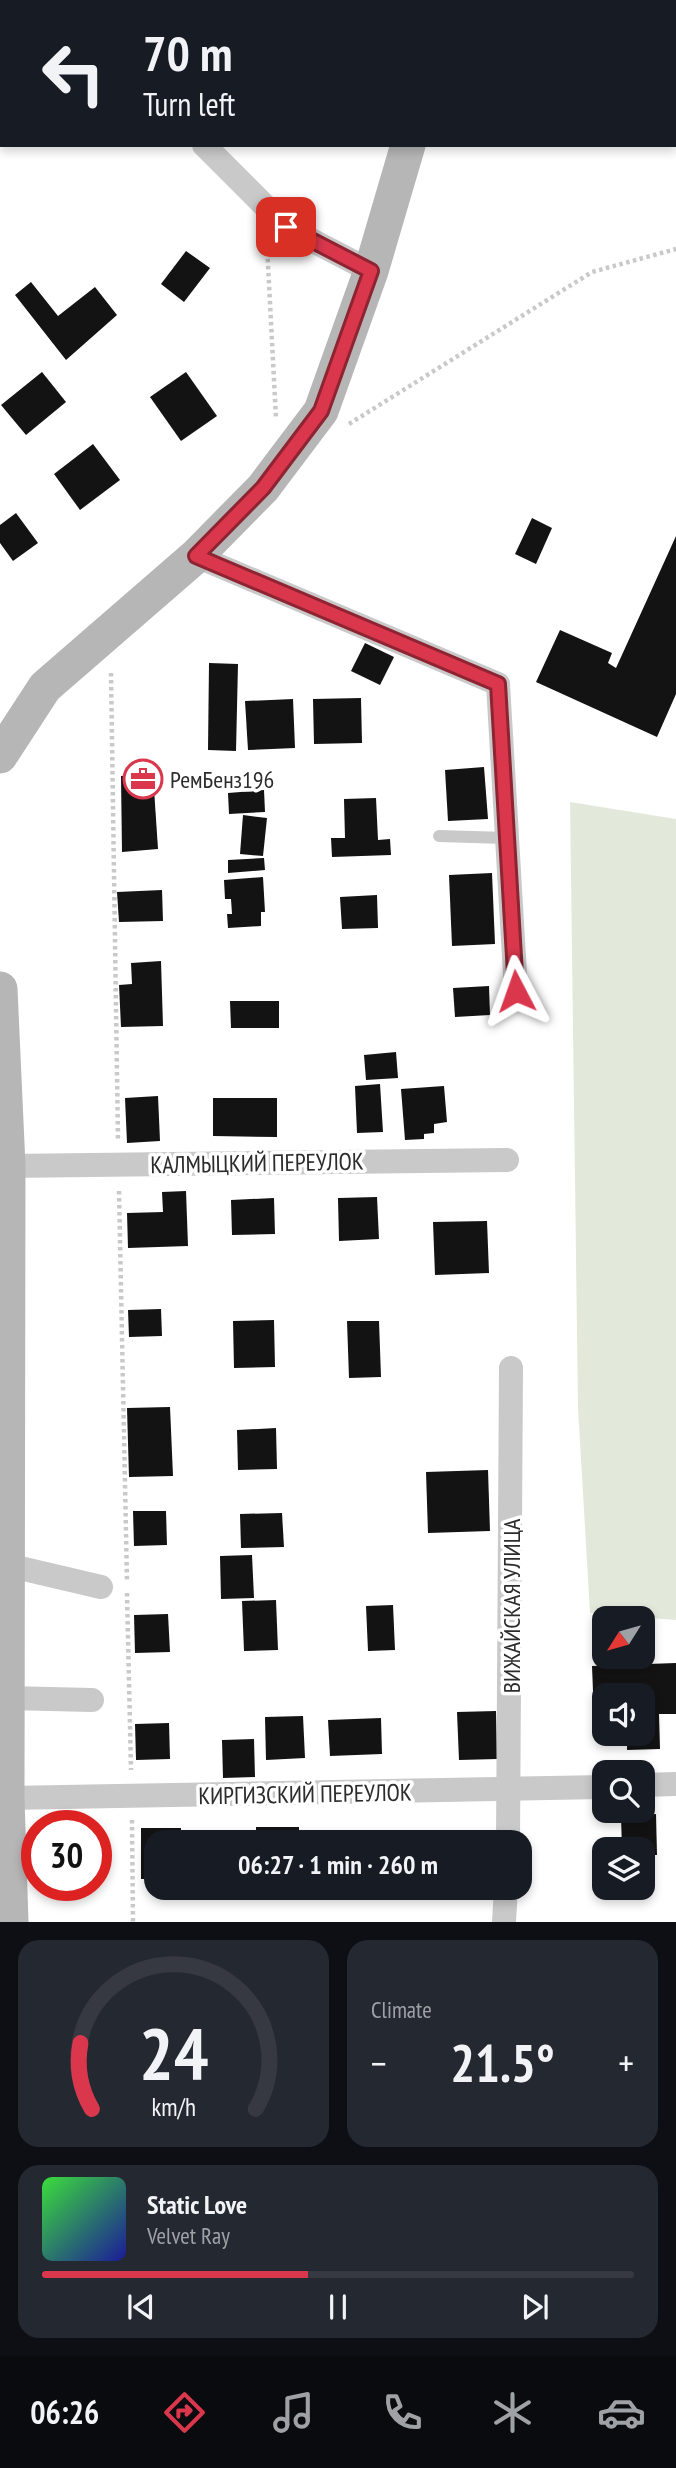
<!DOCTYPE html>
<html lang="en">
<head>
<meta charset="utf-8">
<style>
	:root { --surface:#171b24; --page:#242831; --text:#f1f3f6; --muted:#9ea1a6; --line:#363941; --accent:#da374d }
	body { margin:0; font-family:"PT Sans Narrow",sans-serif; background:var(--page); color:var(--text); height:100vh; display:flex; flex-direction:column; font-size:26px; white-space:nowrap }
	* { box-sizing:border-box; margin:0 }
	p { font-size:23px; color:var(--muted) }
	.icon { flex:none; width:38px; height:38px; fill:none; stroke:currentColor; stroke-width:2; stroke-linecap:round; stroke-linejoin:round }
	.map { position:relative; height:1922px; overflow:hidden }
	.panel { display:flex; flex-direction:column; gap:18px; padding:18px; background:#0d0f14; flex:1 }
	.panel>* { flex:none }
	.top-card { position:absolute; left:0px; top:0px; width:677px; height:147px; box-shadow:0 4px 10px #0003; background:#171b24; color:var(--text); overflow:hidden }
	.needle { width:46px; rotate:233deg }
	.buttons { position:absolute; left:592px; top:1606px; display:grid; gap:14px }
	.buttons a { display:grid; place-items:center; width:63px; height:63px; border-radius:14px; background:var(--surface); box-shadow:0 4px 10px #0003; font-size:35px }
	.speed { position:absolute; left:21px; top:1810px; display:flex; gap:14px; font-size:35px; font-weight:700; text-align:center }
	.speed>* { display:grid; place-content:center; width:91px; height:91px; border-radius:50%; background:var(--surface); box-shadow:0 4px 10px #0003; line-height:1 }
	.speed .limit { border:10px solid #d22; background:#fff; color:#111 }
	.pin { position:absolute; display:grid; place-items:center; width:60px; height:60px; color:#fff; margin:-30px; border-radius:14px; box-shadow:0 4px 10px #0006 }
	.me { position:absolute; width:77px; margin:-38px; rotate:356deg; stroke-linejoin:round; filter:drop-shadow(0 0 5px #0008) }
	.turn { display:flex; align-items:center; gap:24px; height:147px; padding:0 28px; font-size:32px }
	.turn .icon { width:91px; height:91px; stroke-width:2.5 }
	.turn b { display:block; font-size:49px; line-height:60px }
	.big { font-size:52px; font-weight:700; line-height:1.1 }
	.panel .card { flex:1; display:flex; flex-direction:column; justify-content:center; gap:10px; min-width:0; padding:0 24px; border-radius:21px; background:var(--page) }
	.panel .dial { align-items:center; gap:0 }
	.dial svg { height:182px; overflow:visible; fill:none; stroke:var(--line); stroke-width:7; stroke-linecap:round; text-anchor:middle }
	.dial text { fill:var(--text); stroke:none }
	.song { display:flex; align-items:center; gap:21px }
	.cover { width:84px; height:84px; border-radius:10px; background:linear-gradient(135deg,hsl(120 70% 55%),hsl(240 70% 35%)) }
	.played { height:7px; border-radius:4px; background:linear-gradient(90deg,var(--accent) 45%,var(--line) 45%) }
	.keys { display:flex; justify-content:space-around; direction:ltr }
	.heat { display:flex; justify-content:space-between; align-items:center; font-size:38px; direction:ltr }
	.panel .tiles { flex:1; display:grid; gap:18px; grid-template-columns:1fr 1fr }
	.card:last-child { grid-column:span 2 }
	.trip { position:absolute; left:144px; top:1830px; width:388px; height:70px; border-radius:21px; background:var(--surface); box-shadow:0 4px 10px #0003; font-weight:700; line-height:70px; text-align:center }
	.tabs { display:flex; height:112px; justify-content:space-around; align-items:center; background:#090b0e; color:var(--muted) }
	.tabs .icon { width:49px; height:49px }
	.tabs .on { color:var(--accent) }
	.tabs b { font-size:32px; color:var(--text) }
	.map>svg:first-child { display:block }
</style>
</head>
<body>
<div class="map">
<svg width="676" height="1922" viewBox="0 0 676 1922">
	<rect width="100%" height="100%" fill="#fff"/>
	<path fill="#e3e9da" d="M570,802L676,819V1620L590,1613L578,1408Z"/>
	<g fill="#131313">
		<path d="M186,251L210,268L184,302L161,284Z"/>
		<path d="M31,282L58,316L95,287L117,315L66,360L15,295Z"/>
		<path d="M42,372L66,402L26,435L1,405Z"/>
		<path d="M186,372L217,416L181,441L150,397Z"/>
		<path d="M93,444L120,480L80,510L54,474Z"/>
		<path d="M16,513L38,543L13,561L0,543V525Z"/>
		<path d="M532,518L552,528L536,564L515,554Z"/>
		<path d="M676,536V694L657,737L536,682L560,630L612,653L608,663L616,668Z"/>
		<path d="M365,643L394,657L380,685L351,671Z"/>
		<path d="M209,663L238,664L236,751L208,750Z"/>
		<path d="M361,698L362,743L314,744L313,699Z"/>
		<path d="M293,699L295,748L248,750L245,701Z"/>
		<path d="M484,767L488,819L448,821L445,770Z"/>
		<path d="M153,774L158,849L122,852L121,776Z"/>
		<path d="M264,790L265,812L229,814L228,793Z"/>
		<path d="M376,798L378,840L390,839L391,855L332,857L331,838H345L344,799Z"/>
		<path d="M243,815L267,818L263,856L240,854Z"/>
		<path d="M264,858L265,870L228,873V860Z"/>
		<path d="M492,873L495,944L452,946L449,875Z"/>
		<path d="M263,877L265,912H261V926L228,928L227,914H232L231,899H225L224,880Z"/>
		<path d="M162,890L163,921L119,922L117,892Z"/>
		<path d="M377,895L378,928L342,929L340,897Z"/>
		<path d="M161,961L163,1026L121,1027L119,985L132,984L131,963Z"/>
		<path d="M489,986L490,1015L455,1017L453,988Z"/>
		<path d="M230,1001H279V1028H231Z"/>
		<path d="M396,1052L398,1078L366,1080L364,1055Z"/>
		<path d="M380,1084L383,1132L357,1133L355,1086Z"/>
		<path d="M444,1086L447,1122L434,1124V1133L424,1134V1139L405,1140L401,1089Z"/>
		<path d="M158,1096L160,1141L127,1143L125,1098Z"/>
		<path d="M213,1098H277V1137L213,1136Z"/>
		<path d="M186,1191L188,1246L128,1248L127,1213L163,1212L162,1192Z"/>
		<path d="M377,1197L379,1239L339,1241L338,1198Z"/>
		<path d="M274,1198L275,1234L232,1235L231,1200Z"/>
		<path d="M487,1221L489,1273L435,1275L433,1222Z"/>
		<path d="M161,1309L162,1336L129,1337L128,1310Z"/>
		<path d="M274,1320L275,1367L234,1368L233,1321Z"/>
		<path d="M347,1321H379L381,1377L349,1378Z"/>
		<path d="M170,1407L173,1476L129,1477L127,1408Z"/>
		<path d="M276,1428L277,1469L238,1470L237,1430Z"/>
		<path d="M488,1470L490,1531L428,1533L426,1472Z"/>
		<path d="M133,1511H166L167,1545L134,1546Z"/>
		<path d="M282,1513L284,1547L241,1548L240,1514Z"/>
		<path d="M252,1555L254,1598L221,1599L220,1556Z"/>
		<path d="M276,1600L278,1650L244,1651L242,1601Z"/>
		<path d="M393,1605L395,1650L368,1651L366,1606Z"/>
		<path d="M168,1614L170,1652L135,1653L134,1615Z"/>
		<path d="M676,1663V1714H659L660,1749L627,1750V1734H642V1696H604V1716L594,1717L592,1666Z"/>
		<path d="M496,1711L497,1759L459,1760L457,1712Z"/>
		<path d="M303,1716L305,1758L266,1760L265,1717Z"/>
		<path d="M381,1718L382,1754L330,1756L328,1720Z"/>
		<path d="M169,1723L170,1759L136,1760L135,1724Z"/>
		<path d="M254,1739L255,1777L223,1778L222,1740Z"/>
		<path d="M656,1814L657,1855H642V1850H622L621,1816Z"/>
		<rect x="256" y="1827" width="43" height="16"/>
		<path d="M141,1828H181V1843H156V1879H141Z"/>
	</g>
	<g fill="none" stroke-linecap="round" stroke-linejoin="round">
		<g stroke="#c9c9c9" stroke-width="4.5" stroke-dasharray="3.5 3.5" stroke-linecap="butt">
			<path d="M267,245L276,418"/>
			<path d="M349,424L592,272L676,249"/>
			<path d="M111,673L118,1140"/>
			<path d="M119,1191L127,1581"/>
			<path d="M127,1593L131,1770"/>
			<path d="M132,1820L133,1922"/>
		</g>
		<path stroke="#c9c9c9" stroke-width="12" d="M439,836L506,838"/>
		<g stroke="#c9c9c9" stroke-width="24">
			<path d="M45,0L47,2"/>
			<path d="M204,145L286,227L371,271"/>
			<path d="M196,556L498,684L516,991"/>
			<path d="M8,1166L507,1160"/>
			<path d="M7,1565L101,1587"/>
			<path d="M7,1698L92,1700"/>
			<path d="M642,1785L676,1784"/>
			<path d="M7,1798L604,1787"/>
			<path d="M508,1843L511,1368"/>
			<path d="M504,1922L506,1888"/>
		</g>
		<g stroke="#b6b6b6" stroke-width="35">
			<path d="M450,2L451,0"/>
			<path d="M0,756L45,687L196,556L263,488L321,411L371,271L408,145"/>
			<path d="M0,989L8,1166L7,1798L11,1922"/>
		</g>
	</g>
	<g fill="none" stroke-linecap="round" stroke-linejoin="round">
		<defs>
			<path id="route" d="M286,227L371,271L321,411L263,488L196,556L498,684L516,991"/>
		</defs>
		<use href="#route" stroke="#8e2432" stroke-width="18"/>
		<use href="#route" stroke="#da374d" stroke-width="12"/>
	</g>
	<defs>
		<symbol id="office-ring" viewBox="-11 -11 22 22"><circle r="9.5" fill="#fff" stroke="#da374d" stroke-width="1.5"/><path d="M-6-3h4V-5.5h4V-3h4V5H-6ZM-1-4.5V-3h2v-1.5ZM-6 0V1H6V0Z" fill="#da374d"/></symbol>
	</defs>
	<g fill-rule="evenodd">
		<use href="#office-ring" x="121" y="757" width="44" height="44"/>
	</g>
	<g text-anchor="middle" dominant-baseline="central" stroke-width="7" stroke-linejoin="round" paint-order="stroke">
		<g font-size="24" fill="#2c2c2c" stroke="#fff" text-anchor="start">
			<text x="170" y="779">РемБенз196</text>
		</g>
		<g font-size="24" fill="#2c2c2c" stroke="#fff">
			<text transform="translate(257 1163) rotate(-1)">КАЛМЫЦКИЙ ПЕРЕУЛОК</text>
			<text transform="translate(511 1606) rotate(-90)">ВИЖАЙСКАЯ УЛИЦА</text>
			<text transform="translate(305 1794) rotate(-1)">КИРГИЗСКИЙ ПЕРЕУЛОК</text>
		</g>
	</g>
</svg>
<div class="buttons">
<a><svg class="needle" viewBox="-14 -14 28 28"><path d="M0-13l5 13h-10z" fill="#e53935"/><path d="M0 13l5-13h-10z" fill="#9ea1a6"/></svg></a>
<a><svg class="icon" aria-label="sound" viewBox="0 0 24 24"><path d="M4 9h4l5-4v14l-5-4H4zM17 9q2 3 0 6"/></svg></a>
<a><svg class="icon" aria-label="search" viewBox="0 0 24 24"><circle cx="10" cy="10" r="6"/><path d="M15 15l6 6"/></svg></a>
<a><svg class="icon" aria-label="layers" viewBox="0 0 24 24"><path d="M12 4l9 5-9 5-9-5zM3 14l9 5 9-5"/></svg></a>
</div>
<div class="speed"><div class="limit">30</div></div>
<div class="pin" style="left:286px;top:227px;background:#d93025"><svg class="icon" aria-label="arrive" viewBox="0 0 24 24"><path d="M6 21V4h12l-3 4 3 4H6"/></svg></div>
<svg class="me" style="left:516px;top:991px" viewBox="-20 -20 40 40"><path d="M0-17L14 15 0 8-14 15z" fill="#da374d" stroke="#fff" stroke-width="4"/></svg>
<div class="trip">06:27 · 1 min · 260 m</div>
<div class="top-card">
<div class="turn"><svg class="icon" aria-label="left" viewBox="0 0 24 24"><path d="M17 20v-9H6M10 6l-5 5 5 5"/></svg><div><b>70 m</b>Turn left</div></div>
</div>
</div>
<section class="panel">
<div class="tiles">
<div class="card dial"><svg viewBox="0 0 100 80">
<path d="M14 69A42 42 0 1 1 86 69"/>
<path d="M14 69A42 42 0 0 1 9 40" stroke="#da374d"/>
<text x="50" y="56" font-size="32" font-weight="700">24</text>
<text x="50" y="72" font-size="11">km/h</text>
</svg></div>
<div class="card"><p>Climate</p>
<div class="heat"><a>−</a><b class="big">21.5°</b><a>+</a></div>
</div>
<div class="card">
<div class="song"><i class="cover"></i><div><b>Static Love</b><p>Velvet Ray</p></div></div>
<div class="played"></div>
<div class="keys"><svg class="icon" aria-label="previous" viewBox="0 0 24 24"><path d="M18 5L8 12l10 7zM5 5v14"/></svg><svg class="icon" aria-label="pause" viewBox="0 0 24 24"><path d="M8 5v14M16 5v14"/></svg><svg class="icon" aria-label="next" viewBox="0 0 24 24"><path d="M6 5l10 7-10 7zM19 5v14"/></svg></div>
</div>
</div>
</section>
<nav class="tabs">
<b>06:26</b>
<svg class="icon on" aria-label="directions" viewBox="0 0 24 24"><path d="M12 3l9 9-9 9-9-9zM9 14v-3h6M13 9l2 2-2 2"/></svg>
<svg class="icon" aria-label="music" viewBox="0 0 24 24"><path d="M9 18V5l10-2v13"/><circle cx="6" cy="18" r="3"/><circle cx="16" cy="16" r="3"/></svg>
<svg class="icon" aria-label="phone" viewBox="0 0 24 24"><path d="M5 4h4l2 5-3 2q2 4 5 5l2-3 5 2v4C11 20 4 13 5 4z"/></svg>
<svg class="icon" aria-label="climate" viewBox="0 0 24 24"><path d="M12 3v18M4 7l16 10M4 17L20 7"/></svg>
<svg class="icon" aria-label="car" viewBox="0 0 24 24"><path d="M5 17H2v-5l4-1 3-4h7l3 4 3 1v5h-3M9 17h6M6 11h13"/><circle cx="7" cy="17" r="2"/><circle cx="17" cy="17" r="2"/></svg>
</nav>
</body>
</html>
